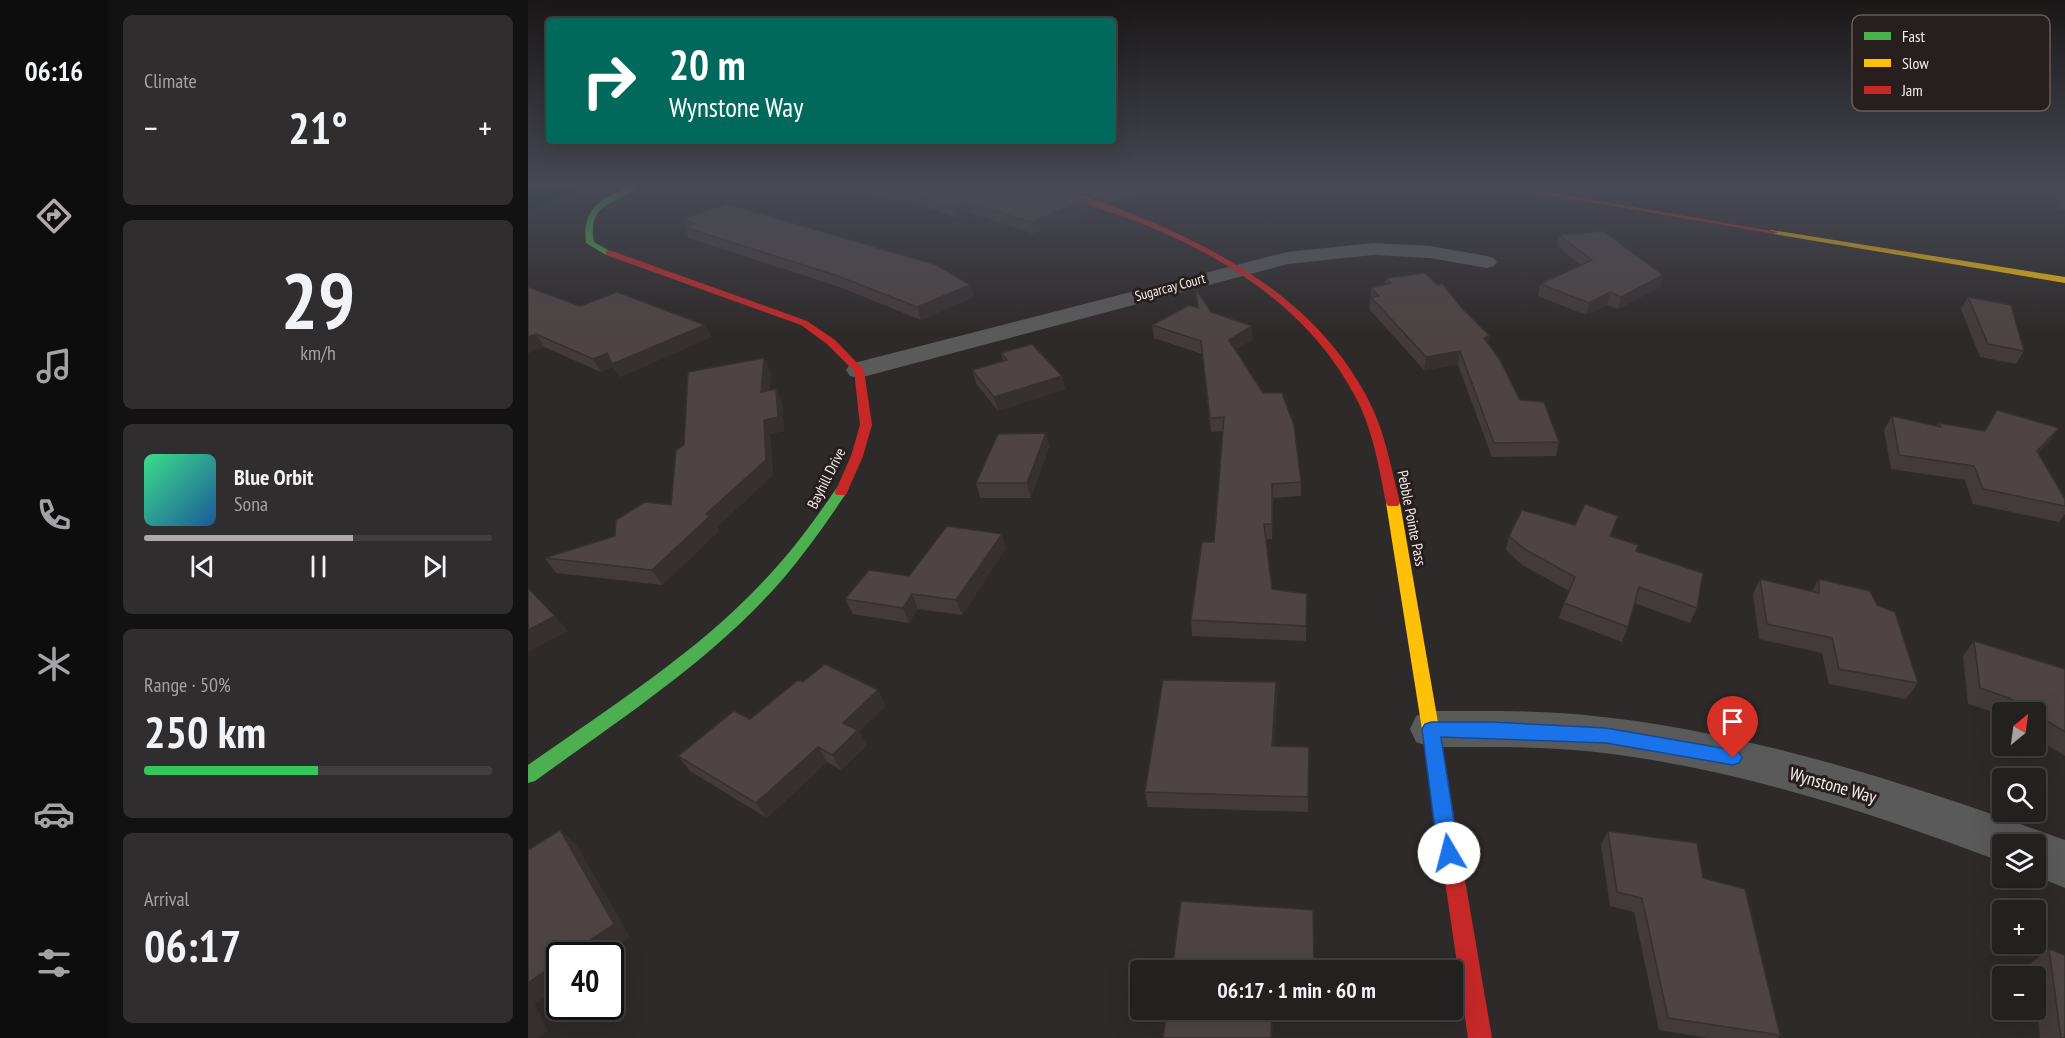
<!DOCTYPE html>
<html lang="en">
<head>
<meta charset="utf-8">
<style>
	:root { --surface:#232020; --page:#2f2d2d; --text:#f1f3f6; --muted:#a3a3a5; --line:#403e3e; --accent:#afaaa9 }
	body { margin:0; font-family:"PT Sans Narrow",sans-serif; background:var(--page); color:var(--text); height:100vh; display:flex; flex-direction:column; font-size:22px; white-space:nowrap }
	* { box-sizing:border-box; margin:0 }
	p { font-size:20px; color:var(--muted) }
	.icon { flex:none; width:33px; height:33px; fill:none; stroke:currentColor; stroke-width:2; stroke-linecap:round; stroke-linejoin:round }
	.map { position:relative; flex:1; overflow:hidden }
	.panel { display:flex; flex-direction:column; gap:15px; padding:15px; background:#131212; width:420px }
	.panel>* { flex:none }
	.guide { position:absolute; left:18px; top:18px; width:570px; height:126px; border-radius:6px; box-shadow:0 6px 24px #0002,0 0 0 2px var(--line); background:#00695c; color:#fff; overflow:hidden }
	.needle { width:39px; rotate:29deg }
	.controls { position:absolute; left:1464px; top:702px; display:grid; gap:12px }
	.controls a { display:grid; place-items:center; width:54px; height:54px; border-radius:6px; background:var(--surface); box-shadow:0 6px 24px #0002,0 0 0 2px var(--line); font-size:30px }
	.speed { position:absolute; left:18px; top:942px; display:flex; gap:12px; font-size:30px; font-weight:700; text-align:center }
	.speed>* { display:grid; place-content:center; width:78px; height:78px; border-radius:50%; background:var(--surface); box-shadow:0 6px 24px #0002,0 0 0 2px var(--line); line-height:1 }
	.speed .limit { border:3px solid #111; border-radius:9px; background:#fff; color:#111 }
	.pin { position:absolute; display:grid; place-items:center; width:51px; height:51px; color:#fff; margin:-62px -26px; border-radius:50% 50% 50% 0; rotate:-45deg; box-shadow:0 0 6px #0007 }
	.pin .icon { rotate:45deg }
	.me { position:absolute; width:66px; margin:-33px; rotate:352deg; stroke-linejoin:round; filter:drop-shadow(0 0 4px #0008) }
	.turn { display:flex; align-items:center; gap:21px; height:126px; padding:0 24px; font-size:27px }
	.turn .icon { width:78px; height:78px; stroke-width:2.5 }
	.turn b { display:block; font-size:42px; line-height:51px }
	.big { font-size:45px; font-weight:700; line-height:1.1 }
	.panel .tile { flex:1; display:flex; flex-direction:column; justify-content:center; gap:9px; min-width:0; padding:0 21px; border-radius:9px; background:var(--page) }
	.panel .dial { align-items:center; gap:0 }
	.dial b { font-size:78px; line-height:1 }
	.song { display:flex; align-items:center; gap:18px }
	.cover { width:72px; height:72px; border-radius:9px; background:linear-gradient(135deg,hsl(150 70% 55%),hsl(210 70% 35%)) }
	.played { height:6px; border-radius:3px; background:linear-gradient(90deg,var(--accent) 60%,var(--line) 60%) }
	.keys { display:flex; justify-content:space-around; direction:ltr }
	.heat { display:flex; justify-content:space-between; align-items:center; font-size:33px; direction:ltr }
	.charge { height:9px; border-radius:4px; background:linear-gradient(90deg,#34c759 50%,var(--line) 0) }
	.trip { position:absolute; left:602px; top:960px; width:333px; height:60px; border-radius:6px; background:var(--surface); box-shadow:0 6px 24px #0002,0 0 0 2px var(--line); font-weight:700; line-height:60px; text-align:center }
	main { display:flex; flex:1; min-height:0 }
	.dock { display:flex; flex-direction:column; width:108px; justify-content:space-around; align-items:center; background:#0e0d0d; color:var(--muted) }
	.dock .icon { width:42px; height:42px }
	.dock .on { color:var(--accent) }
	.dock b { font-size:27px; color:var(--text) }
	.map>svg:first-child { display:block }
</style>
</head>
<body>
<main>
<nav class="dock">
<b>06:16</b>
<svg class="icon on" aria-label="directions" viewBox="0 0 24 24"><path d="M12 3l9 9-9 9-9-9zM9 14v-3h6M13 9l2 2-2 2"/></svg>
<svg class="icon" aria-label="music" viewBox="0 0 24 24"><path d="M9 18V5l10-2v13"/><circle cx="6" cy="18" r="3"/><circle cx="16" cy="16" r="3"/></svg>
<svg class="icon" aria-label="phone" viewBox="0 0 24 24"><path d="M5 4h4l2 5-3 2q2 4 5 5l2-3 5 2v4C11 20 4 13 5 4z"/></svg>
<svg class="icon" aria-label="climate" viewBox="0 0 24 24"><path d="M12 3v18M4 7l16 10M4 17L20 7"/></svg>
<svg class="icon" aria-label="car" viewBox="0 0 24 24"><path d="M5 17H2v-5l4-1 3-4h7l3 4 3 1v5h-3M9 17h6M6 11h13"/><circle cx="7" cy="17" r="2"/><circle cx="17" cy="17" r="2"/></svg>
<svg class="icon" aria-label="filters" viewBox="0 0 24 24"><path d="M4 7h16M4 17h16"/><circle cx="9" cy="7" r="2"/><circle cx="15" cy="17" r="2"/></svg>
</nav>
<section class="panel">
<div class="tile"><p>Climate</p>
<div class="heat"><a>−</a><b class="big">21°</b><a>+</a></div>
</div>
<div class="tile dial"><b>29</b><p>km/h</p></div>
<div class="tile">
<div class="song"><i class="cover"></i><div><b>Blue Orbit</b><p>Sona</p></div></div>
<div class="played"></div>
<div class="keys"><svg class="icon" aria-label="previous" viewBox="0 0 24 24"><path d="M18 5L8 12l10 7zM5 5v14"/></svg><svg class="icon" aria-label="pause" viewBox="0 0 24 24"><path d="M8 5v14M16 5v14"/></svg><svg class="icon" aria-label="next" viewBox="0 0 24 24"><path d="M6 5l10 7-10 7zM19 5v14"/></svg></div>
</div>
<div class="tile"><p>Range · 50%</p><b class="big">250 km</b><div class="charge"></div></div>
<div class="tile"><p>Arrival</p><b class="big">06:17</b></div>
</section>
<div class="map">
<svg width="1537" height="1038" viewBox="0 0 1537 1038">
	<rect width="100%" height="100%" fill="#2f2a2a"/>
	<path fill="#071d21" d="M0,188H56L0,209Z"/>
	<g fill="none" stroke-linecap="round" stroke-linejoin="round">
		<g fill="#5b5a5a" fill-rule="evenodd">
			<path d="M845,243L902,246L959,256L966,258L969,262L966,266L959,268L902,258L845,255L760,264L331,378L322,376L318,370L322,364L759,252Z"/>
			<path d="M903,711C954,711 1006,710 1057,715C1222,731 1384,785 1537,840V888L1508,876V844H1474V862C1340,811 1201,766 1058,751C1006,746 955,747 903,747L888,742L882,729L888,716Z"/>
		</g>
		<g fill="#4caf50" fill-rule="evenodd">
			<path d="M99,188H109C84,206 60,203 66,242L85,253L78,255L58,243C54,209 71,200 99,188Z"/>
			<path d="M313,488L319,492C299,522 278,552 254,580C184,660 92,719 7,781L0,783V765C84,706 175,649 244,572C268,546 288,518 308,489Z"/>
		</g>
		<g fill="#ffc107" fill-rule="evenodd">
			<path d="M1243,230L1537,277V283L1246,234L1242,232Z"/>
			<path d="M865,499L872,503L921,786L919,792L912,794L905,792L903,786L858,503Z"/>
		</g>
		<g fill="#c62828" fill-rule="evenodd">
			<path d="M510,188C538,187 592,209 619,220C709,258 793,309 840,399C857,431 863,468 872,503L870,506H860L858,503C851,468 845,430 828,398C782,309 696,255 605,220C585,213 565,206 545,200C534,196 520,194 510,188Z"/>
			<path d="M981,188H996L1250,232L1246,234Z"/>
			<path d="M78,251H84L279,321L307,340L336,370L344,425L335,456L318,495H308L307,492L323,456L332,425L326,371L299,344L273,325L78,255Z"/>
			<path d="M912,778L919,780L921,786L964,1038H940L903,786L905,780Z"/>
		</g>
	</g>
	<g fill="#433a3a">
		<path d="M326,188H519L559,200L561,211L506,234L442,213L430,218L377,201L371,203Z"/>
		<path d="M533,188H617L586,201L538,188Z"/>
		<path d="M1537,197V211L1528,209L1534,198Z"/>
		<path d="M154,219L442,285L446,297L393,320L314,288L161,238L156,227H157Z"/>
		<path d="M1031,235L1135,275L1132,287L1090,309L1079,305L1058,315L1010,296L1012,284L1053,265L1029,246Z"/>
		<path d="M858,278L961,345L992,400L1031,442L1028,456L964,457L930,365L896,370L842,310L843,288L857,285Z"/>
		<path d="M0,287L52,306L177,325L183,337L92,377L85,367L73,372L16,347L0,353Z"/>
		<path d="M1440,297L1496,351L1488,364L1452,357L1433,309Z"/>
		<path d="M683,312L725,339L707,350L773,482V496L745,498L744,539H738L744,589L779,594L778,641L664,636L663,620L686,542L695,431L683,432L674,354L626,338L624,325Z"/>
		<path d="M473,353L534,376L537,389L470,411L448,383L444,370L475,361Z"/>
		<path d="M243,372L241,390L248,389L254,402L256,431L242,434L245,475L189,527L191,531L134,585L28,573L17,558L87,536L143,505L156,445Z"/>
		<path d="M1469,410L1521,442L1510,453L1537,499V514L1531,522L1445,504L1437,480L1363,469L1356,430L1364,416L1409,426L1411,423L1456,431Z"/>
		<path d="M518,433L521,447L503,498H452L448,483Z"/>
		<path d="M981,536H1083L1108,551L1169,608L1162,623L1106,603L1100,627L1094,642L1031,618L1036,603L1041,591L994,565L978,550Z"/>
		<path d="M478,548L434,615L390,609L381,623L325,614L317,599L381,576Z"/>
		<path d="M1232,579L1284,591L1291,579L1390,683L1378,699L1301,684L1294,653L1231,639L1225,594Z"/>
		<path d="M1446,641L1537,669V756L1508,738V712H1474V717L1468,713L1440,704L1435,656Z"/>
		<path d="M275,682L350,690L358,706L331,731L339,745L313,770L299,762L239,818L162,771L150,756L222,719Z"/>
		<path d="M748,682L749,698L746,746L781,747L780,812L620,807L617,792Z"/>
		<path d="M1080,831L1175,878L1252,1035L1250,1038H1180L1131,1030L1106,912L1082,906L1073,845Z"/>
		<path d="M1521,949L1537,1038H1512L1508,1002V976H1505L1503,963Z"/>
	</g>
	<g fill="#373030">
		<path d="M590,188H617L586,201L585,190Z"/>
		<path d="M374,190L377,201L371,203L368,192Z"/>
		<path d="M559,200L561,211L506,234L503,222Z"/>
		<path d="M439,203L442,213L430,218L427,207Z"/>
		<path d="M1135,275L1132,287L1090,309L1093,297Z"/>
		<path d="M442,285L446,297L393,320L389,307Z"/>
		<path d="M1082,292L1079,305L1058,315L1061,303Z"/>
		<path d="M177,325L183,337L92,377L85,367L73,372L65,359L79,353Z"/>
		<path d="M724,326L725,339L701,353V340Z"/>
		<path d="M8,334L16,347L0,353V337Z"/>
		<path d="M962,336L960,349L956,338Z"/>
		<path d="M932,351L930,365L896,370L898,357Z"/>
		<path d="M236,358L243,372L240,405L233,392Z"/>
		<path d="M534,376L537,389L470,411L466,397Z"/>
		<path d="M248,389L254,402L256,431L242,434L245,475L189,527L191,531L134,585L124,570L178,514L236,420Z"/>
		<path d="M1531,428L1521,442L1499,465L1509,451Z"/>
		<path d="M518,433L521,447L503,498L499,483Z"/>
		<path d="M474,534L478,548L434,615L428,600Z"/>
		<path d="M384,594L390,609L381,623L375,608Z"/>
		<path d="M27,616L40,631L0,652V630Z"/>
		<path d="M748,682L749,698L745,761L744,746Z"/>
		<path d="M350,690L358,706L331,731L339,745L313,770L304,755L315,723Z"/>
		<path d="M290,747L299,762L239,818L228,803Z"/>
		<path d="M32,830L48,844L102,937L76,956H39Z"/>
		<path d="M32,961V987L7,1004L20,1031L10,1038H0V983Z"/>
		<path d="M744,1010H746L744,1038H743Z"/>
	</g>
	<g fill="#4e4444" stroke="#373030" stroke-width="1.5">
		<path d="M354,188H519L559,200L503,222L439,203L427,207L374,190L368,192Z"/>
		<path d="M576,188H590L585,190Z"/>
		<path d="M199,204L409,265L442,285L389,307L310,276L156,227L167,224L154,219Z"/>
		<path d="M1075,231L1135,275L1093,297L1082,292L1061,303L1012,284L1064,260L1031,235Z"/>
		<path d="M897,273L910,285L914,283L933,307L962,336L956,338L972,360L992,400L1016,402L1031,442L966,443L932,351L898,357L843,297L851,296L843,288L863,283L858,278Z"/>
		<path d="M0,287L52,306L89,292L177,325L84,364L79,353L65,359L8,334L0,337Z"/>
		<path d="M668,289L683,312L724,326L701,340L735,393H754L766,425L773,482L744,484V524H736L744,589L779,594L778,626L663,620L674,542H686L696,417L682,418L673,341L624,325L661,305L670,308Z"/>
		<path d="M1440,297L1483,305L1496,351L1460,344Z"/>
		<path d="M504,344L534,376L466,397L444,370L479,360L473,353Z"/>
		<path d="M236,358L233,392L248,389L250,417L236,420L238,460L178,514L182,516L124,570L17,558L87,536L88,520L117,502L143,505L148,450L156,445L160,372Z"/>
		<path d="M1469,410L1531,428L1509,451L1537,499V506L1455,489L1446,466L1371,455L1364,416L1413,427L1411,423L1457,431Z"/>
		<path d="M518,433L499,483H448L470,434Z"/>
		<path d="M1057,504L1090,516L1082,536L1110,545L1108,551L1175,573L1169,608L1111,587L1100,627L1036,603L1047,577L998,550L981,536L994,510L1047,525Z"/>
		<path d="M419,526L474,534L428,600L384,594L375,608L317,599L341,570L381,576Z"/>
		<path d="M1232,579L1291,593V579L1342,591L1349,605L1367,612L1390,683L1311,669L1304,638L1239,624Z"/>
		<path d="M0,588L27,616L0,630Z"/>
		<path d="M1446,641L1537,669V732L1508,714V712H1505L1481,698L1452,688Z"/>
		<path d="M297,664L350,690L315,723L330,730L304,755L290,747L228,803L150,756L206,711L222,719L270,680L275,682Z"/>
		<path d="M635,680L748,682L744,746L781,747L780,797L617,792Z"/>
		<path d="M32,830L86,924L39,956H32V961L0,983V850Z"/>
		<path d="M1080,831L1169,843L1175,878L1217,889L1252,1035L1140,1018L1114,898L1089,892Z"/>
		<path d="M653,901L785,910L786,970H644Z"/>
		<path d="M1521,949L1537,955V1038H1533Z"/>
		<path d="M639,1010H744L743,1038H635Z"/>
	</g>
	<linearGradient id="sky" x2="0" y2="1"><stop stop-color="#1a1717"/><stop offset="0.56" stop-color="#474a55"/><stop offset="1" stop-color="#474a55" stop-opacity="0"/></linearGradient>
	<rect width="1537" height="333" fill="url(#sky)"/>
	<path fill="#1a73e8" stroke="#114b97" stroke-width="1.5" d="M903,722H963L1078,728L1205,750L1211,752L1214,758L1211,763L1205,765L1078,743L913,737L931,853L928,860L921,863L913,860L910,853L894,729L897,724Z"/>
	<g text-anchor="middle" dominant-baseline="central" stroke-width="6" stroke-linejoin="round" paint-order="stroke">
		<g font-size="14" fill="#f4efee" stroke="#271f1e">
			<text transform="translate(642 287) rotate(-15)">Sugarcay Court</text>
		</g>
		<g font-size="15" fill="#f4efee" stroke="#271f1e">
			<text transform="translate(298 478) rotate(-63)">Bayhill Drive</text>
			<text transform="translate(884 518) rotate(79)">Pebble Pointe Pass</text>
		</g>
		<g font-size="18" fill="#f4efee" stroke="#271f1e">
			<text transform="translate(1305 785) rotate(16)">Wynstone Way</text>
		</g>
	</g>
	<rect x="1324" y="15" width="198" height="96" rx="9" fill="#271f1e" stroke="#645d5c" stroke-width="1.5"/>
	<rect x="1336" y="32" width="27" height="8" fill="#4caf50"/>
	<rect x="1336" y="59" width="27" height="8" fill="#ffc107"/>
	<rect x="1336" y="86" width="27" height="8" fill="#c62828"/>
	<g font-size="16" fill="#f4efee">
		<text x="1374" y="42">Fast</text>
		<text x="1374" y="69">Slow</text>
		<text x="1374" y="96">Jam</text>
	</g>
</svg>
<div class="controls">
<a><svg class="needle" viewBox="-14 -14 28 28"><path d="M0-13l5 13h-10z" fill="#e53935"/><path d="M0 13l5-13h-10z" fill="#a3a3a5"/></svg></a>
<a><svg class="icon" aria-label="search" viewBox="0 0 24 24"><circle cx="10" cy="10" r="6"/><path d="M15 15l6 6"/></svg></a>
<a><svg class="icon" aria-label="layers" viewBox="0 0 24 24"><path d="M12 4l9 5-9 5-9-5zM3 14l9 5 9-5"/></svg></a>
<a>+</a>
<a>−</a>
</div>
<div class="speed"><div class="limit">40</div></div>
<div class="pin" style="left:1205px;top:758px;background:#d93025"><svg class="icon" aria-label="arrive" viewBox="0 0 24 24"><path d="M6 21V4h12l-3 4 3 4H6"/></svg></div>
<svg class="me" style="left:921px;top:853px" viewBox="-20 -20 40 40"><circle r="19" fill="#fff"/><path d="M0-13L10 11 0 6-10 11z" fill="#1a73e8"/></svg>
<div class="trip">06:17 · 1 min · 60 m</div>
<div class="guide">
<div class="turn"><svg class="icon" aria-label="right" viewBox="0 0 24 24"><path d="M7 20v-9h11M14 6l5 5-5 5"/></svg><div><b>20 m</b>Wynstone Way</div></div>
</div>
</div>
</main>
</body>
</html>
